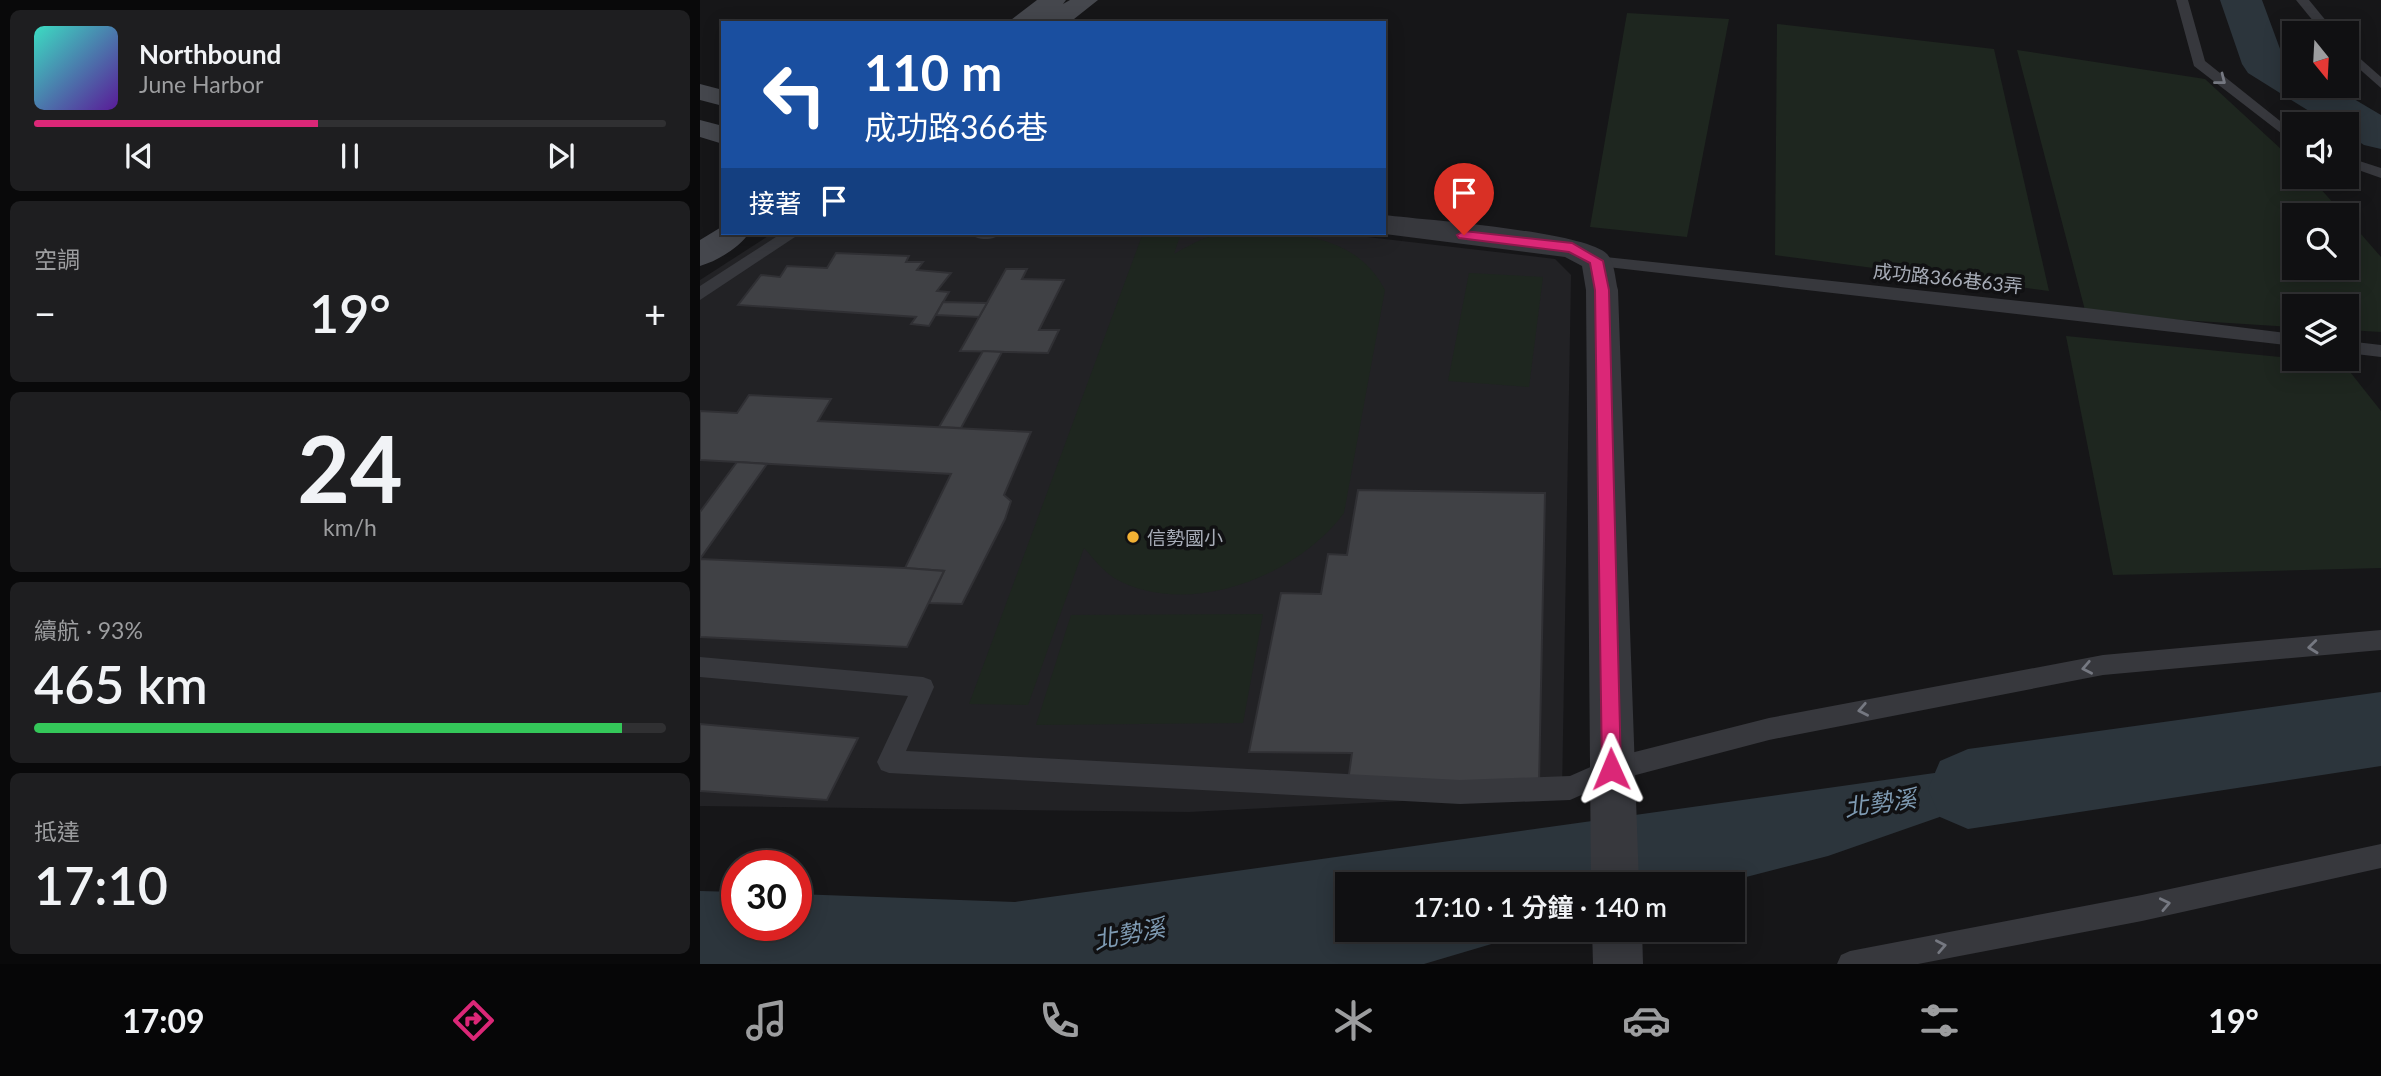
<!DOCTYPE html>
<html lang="zh-TW">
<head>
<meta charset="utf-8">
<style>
	:root { --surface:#101012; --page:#1e1e20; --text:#f1f3f6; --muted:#9c9d9f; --line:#303032; --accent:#db2777 }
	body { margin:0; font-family:Lato,"Noto Sans TC",sans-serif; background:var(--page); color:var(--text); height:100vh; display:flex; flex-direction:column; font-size:26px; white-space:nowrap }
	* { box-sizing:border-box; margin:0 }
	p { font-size:23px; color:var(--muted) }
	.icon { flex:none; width:38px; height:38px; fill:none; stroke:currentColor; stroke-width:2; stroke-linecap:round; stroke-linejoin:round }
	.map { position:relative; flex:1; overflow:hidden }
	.drawer { display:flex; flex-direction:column; gap:10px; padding:10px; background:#09090a; width:700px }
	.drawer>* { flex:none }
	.top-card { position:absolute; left:21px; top:21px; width:665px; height:214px; border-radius:0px; box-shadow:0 4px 18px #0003,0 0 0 2px var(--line); background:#1a4fa0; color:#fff; overflow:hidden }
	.needle { width:46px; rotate:162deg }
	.fabs { position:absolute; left:1582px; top:21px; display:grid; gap:14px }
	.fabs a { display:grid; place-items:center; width:77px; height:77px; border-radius:0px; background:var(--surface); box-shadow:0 4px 18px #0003,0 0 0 2px var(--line); font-size:35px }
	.speed { position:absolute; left:21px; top:850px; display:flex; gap:14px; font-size:35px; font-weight:700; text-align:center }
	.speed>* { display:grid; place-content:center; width:91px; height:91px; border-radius:50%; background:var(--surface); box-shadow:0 4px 18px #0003,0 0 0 2px var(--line); line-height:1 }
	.speed .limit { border:10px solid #d22; background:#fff; color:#111 }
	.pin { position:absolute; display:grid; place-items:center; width:60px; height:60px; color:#fff; margin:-72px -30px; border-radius:50% 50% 50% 0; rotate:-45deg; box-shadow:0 0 7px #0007 }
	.pin .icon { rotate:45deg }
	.me { position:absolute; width:77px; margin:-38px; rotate:359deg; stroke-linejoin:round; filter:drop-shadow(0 0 5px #0008) }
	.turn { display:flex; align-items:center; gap:24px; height:147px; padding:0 28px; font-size:32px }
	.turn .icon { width:91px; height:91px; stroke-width:2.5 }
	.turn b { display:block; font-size:49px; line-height:60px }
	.then { display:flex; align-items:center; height:66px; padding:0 28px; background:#0003; gap:14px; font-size:26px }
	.big { font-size:52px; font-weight:600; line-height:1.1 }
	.drawer .card { flex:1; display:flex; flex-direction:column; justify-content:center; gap:10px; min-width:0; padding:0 24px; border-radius:10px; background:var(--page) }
	.drawer .dial { align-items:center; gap:0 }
	.dial b { font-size:91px; line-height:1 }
	.song { display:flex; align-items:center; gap:21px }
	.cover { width:84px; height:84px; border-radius:10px; background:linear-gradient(135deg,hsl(170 70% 55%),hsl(270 70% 35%)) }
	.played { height:7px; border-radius:4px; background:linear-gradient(90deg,var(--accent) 45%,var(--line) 45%) }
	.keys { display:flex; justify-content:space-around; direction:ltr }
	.heat { display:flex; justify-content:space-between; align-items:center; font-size:38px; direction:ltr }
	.charge { height:10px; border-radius:5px; background:linear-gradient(90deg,#34c759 93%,var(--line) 0) }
	.trip { position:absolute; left:635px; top:872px; width:410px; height:70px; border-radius:0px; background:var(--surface); box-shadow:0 4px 18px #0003,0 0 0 2px var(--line); font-weight:600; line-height:70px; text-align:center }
	.tab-bar { display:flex; height:112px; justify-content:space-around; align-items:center; background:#060607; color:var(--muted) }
	.tab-bar .icon { width:49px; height:49px }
	.tab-bar .active { color:var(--accent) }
	.tab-bar b { font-size:32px; color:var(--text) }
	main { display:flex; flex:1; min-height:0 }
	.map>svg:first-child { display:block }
</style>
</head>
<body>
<main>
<section class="drawer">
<div class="card">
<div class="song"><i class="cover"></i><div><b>Northbound</b><p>June Harbor</p></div></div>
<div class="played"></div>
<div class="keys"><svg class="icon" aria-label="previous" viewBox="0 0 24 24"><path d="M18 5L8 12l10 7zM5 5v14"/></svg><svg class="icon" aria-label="pause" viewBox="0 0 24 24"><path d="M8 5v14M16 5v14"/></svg><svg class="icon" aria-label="next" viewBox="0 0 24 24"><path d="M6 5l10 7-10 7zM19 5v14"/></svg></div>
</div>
<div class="card"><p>空調</p>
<div class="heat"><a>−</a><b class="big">19°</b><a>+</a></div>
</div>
<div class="card dial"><b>24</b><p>km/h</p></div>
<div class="card"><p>續航 · 93%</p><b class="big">465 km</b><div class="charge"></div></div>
<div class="card"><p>抵達</p><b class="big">17:10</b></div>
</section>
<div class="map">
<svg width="1681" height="964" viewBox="0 0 1681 964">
	<rect width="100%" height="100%" fill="#161618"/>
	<path fill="#222225" d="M73,233H633L855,259L871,275L862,793L489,812L0,806V280Z"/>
	<g fill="#1e261f">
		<path d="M927,13L1029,19L987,237L890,227Z"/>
		<path d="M1077,24L1294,49L1349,291L1075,255Z"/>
		<path d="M1317,50L1505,79L1594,161V177H1610L1644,215H1594V268H1647V218L1681,257V332L1647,330V306H1594V327L1386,314Z"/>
		<path d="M443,233H481L474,254C483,249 493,243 503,239C520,232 538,233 556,233C608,233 659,240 685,290L644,513C598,576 487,620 414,578C403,571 393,558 384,548L328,705L269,704Z"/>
		<path d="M769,273L843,277L829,387L748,381Z"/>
		<path d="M1366,336L1643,363L1681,411V568L1413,575Z"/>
		<path d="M563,614L543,723L336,725L371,615Z"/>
	</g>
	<path fill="#2c353c" d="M1263,769L1357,776L1128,856L1019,884H648V929H842L724,964H0V891L37,892V926H96V894L315,902Z"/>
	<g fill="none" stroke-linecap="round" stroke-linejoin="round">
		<g fill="#2c353c" fill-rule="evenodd">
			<path d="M1520,0H1562L1583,57L1594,63V86H1632L1681,115V149L1664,145L1647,134V124H1630L1548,73L1542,64Z"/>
			<path d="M1681,692V766L1268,829L1240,817L1228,789L1240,761L1268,749Z"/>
		</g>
	</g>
	<g fill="#404145" stroke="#303034" stroke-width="2">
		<path d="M136,253L209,256L206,262H223L217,270L251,273L237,291L249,292L229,326L211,324L216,317L38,305L61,275L80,277L87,266L127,268Z"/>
		<path d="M306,269H327L322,279L364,280L339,330H359L348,353L260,351Z"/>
		<path d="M243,302L287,303L279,317L236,315Z"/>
		<path d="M283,351L302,352L261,428L239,427Z"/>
		<path d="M49,395L131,399L118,421L331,432L304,495L311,501L305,519L262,604L229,603L244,571L205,568L251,474L0,460V411L37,413Z"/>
		<path d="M37,462L67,464L0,559V512Z"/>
		<path d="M658,490L845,493L839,784L648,781L652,753L549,752L581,593L621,594L628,554L647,555Z"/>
		<path d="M0,559L205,568L244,571L207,647L0,637Z"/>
		<path d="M0,724L158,738L127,800L0,791Z"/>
	</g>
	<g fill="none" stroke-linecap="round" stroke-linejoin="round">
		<g fill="#37383d" fill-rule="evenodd">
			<path d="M1476,0H1488L1505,61L1594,132V143L1494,66Z"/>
			<path d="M1596,0H1609L1636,33H1623Z"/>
			<path d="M1647,47L1681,77V88L1647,58Z"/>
			<path d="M1647,157L1681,168V178L1647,166Z"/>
			<path d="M82,233H101L0,300V286Z"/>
			<path d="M270,233H301C295,241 276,241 270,233Z"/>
			<path d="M896,256L1386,308L1594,334V346L890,265V257Z"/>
			<path d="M1647,341L1681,345V357L1647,353Z"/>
			<path d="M1681,630V650L1403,675L1069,740L913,781L870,800L760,804L189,773L181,770L177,762L208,696L0,677V657L223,677L231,680L234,687L206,751L760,780L870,776L911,758L1069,718L1403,655Z"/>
			<path d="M1681,844V868L1442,921L1218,964H1137L1141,955L1150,951L1442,895Z"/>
		</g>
		<g fill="#37383d" fill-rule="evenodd">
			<path d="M684,215C725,220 883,231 907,254C915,262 915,280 918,290L939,884H891L886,290L882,266L865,257L677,233H684Z"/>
			<path d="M892,929H942L943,964H893Z"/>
		</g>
		<g fill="#45474d" fill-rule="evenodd">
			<path d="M337,0H366L363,4L370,0H398L369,23H340L342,19L336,23H307Z"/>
			<path d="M0,84L23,90V106L0,100Z"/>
			<path d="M0,120L23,126V144L0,137Z"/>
			<path d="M23,226V233H49C39,248 17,261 0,266V240Z"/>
		</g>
	</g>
	<defs><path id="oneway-chevron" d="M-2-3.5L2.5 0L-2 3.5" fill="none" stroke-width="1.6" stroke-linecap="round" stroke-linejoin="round" transform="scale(1.75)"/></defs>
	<g stroke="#757881">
		<use href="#oneway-chevron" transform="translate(1521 80) rotate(38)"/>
		<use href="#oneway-chevron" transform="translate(1613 647) rotate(174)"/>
		<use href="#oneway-chevron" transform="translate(1387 668) rotate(169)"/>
		<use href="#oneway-chevron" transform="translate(1163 710) rotate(169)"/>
		<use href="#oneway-chevron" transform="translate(1465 904) rotate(-12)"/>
		<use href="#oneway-chevron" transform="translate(1241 946) rotate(-11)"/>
	</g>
	<path fill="#db2777" stroke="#8e194d" stroke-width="2" d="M764,231L872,243L903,261L909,290L921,769L918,776L911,779L904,776L902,769L895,290L890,263L869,252L759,238L757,235Z"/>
	<circle fill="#f2b134" stroke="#111113" stroke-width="2.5" cx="433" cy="537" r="7"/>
	<g text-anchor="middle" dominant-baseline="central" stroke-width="7" stroke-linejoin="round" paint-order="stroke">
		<g font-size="19" fill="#a8adb8" stroke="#111113">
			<text transform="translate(1248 278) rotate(6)">成功路366巷63弄</text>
		</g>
		<g font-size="19" fill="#a8adb8" stroke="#111113" text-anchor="start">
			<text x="447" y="537">信勢國小</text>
		</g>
		<g font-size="24" font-style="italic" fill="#7f9bb3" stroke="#111113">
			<text transform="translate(1180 802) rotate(-8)">北勢溪</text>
			<text transform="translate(429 933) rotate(-11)">北勢溪</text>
		</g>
	</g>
</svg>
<div class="fabs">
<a><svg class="needle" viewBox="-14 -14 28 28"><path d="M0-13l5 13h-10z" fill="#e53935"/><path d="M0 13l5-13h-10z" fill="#9c9d9f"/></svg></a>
<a><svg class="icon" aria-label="sound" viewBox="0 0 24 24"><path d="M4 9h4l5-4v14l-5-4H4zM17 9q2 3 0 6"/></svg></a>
<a><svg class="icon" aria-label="search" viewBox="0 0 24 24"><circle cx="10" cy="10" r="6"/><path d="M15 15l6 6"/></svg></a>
<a><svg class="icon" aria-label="layers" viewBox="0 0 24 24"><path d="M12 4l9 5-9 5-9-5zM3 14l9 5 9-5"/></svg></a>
</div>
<div class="speed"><div class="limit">30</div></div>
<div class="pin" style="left:764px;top:235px;background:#d93025"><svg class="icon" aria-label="arrive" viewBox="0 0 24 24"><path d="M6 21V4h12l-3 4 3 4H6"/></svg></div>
<svg class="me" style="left:911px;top:769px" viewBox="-20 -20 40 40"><path d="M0-17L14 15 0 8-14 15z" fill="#db2777" stroke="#fff" stroke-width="4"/></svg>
<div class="trip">17:10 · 1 分鐘 · 140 m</div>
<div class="top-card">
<div class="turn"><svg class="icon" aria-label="left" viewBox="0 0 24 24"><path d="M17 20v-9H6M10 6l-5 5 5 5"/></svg><div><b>110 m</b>成功路366巷</div></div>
<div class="then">接著<svg class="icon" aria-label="arrive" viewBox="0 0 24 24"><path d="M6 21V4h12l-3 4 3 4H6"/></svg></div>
</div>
</div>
</main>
<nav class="tab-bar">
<b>17:09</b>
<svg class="icon active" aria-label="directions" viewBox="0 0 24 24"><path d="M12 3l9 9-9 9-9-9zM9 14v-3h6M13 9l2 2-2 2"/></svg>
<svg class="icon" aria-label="music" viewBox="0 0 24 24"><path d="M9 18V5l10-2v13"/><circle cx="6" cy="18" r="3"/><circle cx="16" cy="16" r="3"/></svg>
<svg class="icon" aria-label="phone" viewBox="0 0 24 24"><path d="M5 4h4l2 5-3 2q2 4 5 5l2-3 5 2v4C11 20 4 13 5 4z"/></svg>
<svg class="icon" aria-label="climate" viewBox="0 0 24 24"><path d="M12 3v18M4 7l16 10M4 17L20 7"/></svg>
<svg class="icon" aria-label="car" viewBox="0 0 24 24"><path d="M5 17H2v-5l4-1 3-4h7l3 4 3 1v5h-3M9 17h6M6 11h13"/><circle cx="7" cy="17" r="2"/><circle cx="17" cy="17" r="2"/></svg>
<svg class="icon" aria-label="filters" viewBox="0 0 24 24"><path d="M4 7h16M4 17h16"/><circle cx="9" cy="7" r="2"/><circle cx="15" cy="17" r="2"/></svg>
<b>19°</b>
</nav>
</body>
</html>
